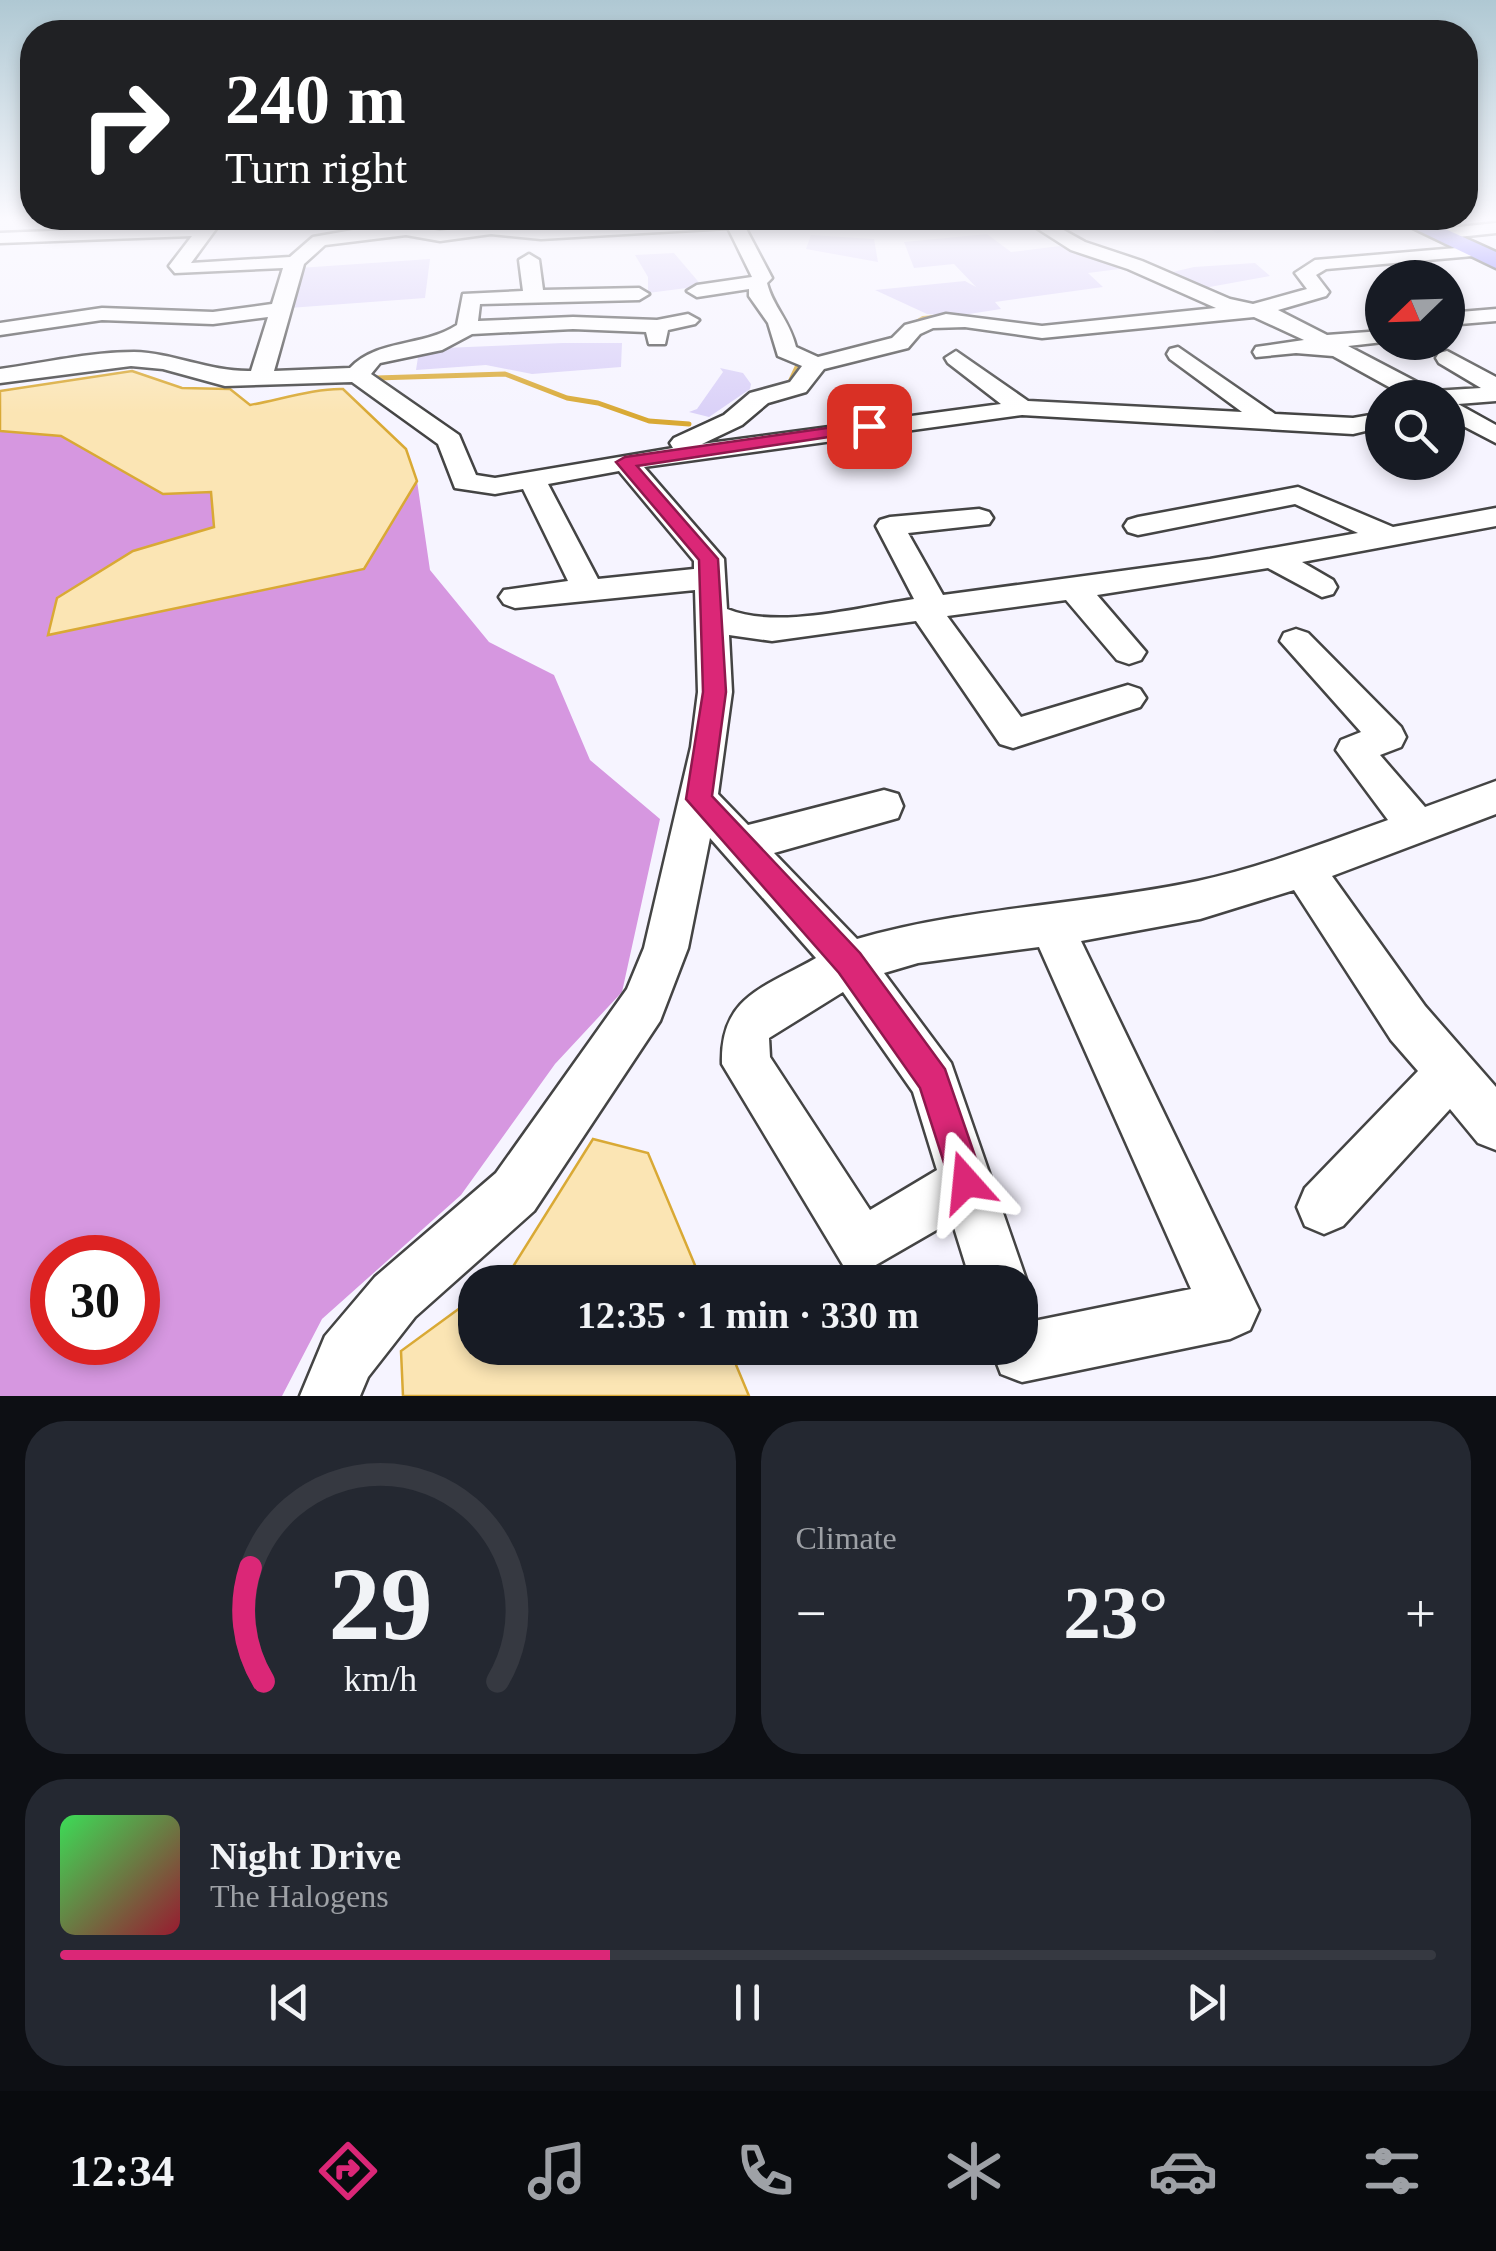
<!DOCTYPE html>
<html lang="en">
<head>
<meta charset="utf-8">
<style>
	:root { --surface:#171b24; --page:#242831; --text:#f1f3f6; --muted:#9ea1a6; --line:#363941; --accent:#db2777 }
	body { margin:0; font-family:Georgia,serif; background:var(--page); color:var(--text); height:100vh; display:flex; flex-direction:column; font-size:38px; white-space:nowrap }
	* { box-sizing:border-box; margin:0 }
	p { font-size:32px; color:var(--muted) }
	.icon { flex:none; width:55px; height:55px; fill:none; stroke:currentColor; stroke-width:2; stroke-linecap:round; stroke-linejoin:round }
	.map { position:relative; height:1396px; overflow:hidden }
	.panel { display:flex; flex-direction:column; gap:25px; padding:25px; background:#0d0f14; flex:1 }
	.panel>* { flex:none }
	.banner { position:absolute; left:20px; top:20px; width:1458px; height:210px; border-radius:40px; box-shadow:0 5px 15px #0003; background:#202124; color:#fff; overflow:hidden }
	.needle { width:65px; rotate:247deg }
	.fabs { position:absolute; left:1365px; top:260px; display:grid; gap:20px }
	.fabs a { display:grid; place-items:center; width:100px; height:100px; border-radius:50%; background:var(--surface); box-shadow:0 5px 15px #0003; font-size:50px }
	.speed { position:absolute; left:30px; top:1235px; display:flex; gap:20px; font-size:50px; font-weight:700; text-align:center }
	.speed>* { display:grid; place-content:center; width:130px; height:130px; border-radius:50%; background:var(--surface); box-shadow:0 5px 15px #0003; line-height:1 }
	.speed .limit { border:15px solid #d22; background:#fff; color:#111 }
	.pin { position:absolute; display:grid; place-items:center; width:85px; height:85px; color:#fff; margin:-42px; border-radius:20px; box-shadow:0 5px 15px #0006 }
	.me { position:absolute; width:110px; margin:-55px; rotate:342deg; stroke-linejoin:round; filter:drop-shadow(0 0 8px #0008) }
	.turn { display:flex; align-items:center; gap:35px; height:210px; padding:0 40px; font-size:45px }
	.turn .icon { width:130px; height:130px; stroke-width:2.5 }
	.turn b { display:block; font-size:70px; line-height:85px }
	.big { font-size:75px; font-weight:800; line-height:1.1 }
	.panel .tile { flex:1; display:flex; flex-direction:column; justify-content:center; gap:15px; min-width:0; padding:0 35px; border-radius:40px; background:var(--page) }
	.panel .dial { align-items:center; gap:0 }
	.dial svg { height:260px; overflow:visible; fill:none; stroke:var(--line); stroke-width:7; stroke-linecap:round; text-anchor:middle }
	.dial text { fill:var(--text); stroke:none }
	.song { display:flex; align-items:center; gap:30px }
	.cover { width:120px; height:120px; border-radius:15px; background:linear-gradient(135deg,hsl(130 70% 55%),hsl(350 70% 35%)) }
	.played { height:10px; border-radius:5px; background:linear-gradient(90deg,var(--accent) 40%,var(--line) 40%) }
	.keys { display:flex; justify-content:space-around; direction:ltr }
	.heat { display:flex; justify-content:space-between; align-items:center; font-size:55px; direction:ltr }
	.panel .tiles { flex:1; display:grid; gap:25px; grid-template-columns:1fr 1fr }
	.tile:last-child { grid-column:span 2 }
	.trip { position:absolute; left:458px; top:1265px; width:580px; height:100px; border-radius:40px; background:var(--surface); box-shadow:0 5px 15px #0003; font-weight:800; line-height:100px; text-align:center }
	.tab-bar { display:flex; height:160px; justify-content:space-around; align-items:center; background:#090b0e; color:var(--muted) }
	.tab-bar .icon { width:70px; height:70px }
	.tab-bar .on { color:var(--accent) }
	.tab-bar b { font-size:45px; color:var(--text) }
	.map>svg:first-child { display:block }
</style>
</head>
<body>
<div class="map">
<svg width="1496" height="1396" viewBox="0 0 1496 1396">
	<rect width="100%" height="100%" fill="#f6f4ff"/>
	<g fill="#dad1f8">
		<path d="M1191,218H1296L1312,226L1216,233Z"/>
		<path d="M987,234L1011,252L1060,246L1127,268L1088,273L1103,287L995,302L1001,309L956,316L927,314L875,290L965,281L976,287L954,264L914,268L904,242Z"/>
		<path d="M811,235L874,239L878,262L806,249Z"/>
		<path d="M674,253L702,286L648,293V277L635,255Z"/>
		<path d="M430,259L425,298L289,308L299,268Z"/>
		<path d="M1255,263L1270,276L1193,290L1160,275L1194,267Z"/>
		<path d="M563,343H622L621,367L532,374L486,365L416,370L418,357L444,348Z"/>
		<path d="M720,368L743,373L751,384L750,389L709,417L689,412L697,409L723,372Z"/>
	</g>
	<path fill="#d697e0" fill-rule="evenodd" d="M0,431L61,436L163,494L211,492L214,527L133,551L57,597L48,635L364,569L417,481L430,570L489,642L554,675L590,760L660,819L622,992L555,1064L461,1195L322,1319L282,1396H0ZM52,1258H138V1342H52Z"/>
	<g fill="#fbe5b4" stroke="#d9a935" stroke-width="2.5">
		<path d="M132,371L182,388L230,389L250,405C278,400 317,388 343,389L406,449L417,481L364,569L48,635L57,598L133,551L214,527L211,492L163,494L61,436L0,431V391Z"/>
		<path d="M593,1139L648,1153L702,1282H496L509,1273Z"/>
		<path d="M475,1297V1348H729L749,1396H403L401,1351Z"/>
	</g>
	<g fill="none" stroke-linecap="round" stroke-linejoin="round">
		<path stroke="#d9a935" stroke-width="4" d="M903,330L923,318L946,316"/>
		<g stroke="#d9a935" stroke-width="5">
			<path d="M376,378L505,374L567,398L598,403L649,421L689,424"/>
			<path d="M789,384L798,365"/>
		</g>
		<defs>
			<g id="minor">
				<path d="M206,218H224L191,263L290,257L313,237L370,227L406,225L440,231L491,224L541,229L762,218L744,225L772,278L767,283C773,307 789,319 796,347L818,357L892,338L905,325L946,314L1042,326L1216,308L1128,269L1071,250L1021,218H1042L1085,242L1142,261L1230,299L1253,304L1307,289L1295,273L1315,260L1480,246L1482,250L1473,256L1326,269L1316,275L1329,292L1326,296L1278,310L1327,335L1382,331L1383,342L1348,346L1434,391L1481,388L1439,363L1436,358L1439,353L1447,351L1496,377V401L1458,404L1496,425V443L1448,418V398H1409L1333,356L1296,353L1256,357L1253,352L1256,347L1304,340L1254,317L1042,338L965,327L933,328L920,334L908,348L824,369L806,392L768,403L742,425L702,444L1001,404L948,363L945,358L956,351L1028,401L1242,412L1170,359L1167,354L1170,349L1178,347L1275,414L1353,418L1382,413V427L1353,434L1022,415L644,467L724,559L727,609C778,630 859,607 914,599L876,526L880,520L890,517L979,509L989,512L993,518L989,524L908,533L943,595L1210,559L1358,533L1295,504L1138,535L1128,532L1124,526L1128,520L1138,517L1298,487L1393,527L1496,508V526L1302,562L1333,580L1337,587L1333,594L1322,597L1268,568L1097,595L1146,652L1141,660L1129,664L1117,660L1066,600L947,616L1021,717L1128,685L1140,689L1146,698L1140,707L1013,748L1000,744L916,621L772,641L729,635L732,692L718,794L748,825L884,790L898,794L903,806L898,818L774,853L857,939C967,907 1085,905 1198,881C1263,867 1326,842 1388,820L1336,750L1341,740L1361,732L1280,641L1284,633L1296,629L1308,633L1401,727L1406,737L1401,747L1380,755L1425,807L1496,781V814L1332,876L1425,1006L1496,1087V1150L1478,1143L1450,1109L1343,1226L1324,1234L1305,1226L1297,1207L1305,1188L1418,1071L1391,1040L1294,890L1200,919L1081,941L1259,1310L1250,1330L1230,1339L1022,1382L1001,1374L991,1348H1020V1319L1029,1322L1191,1289L1039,947L918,963L884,973L951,1063L1027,1282L1020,1299V1282H971L952,1221L862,1273L843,1265L722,1064C720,996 764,988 816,958L710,838L688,948L660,1021L534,1211L415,1317L368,1377L360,1396H300L325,1336L375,1277L496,1173L627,989L644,948L691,747L698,692L695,590L515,608L504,604L499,597L504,590L568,581L523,489L495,494L455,488L438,444L352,382L225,386L163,369L131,366L0,383V369C43,363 90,352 134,352C174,353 210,372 251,371L268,317L213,324L102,320L0,335V323L102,308L213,312L272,304L283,268L175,273L169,266L192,236L0,243V233L201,225ZM728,228L752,277L697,285L687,291L697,297L749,289V296L768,323L778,356L802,366L790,382L750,393L724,415L674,438L670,443L673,448L495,478L476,475L459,435L371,374L380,363L442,350L472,334L573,329L646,332L649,344H665L668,330L695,324L699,320L688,314L657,320L573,317L478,321L480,304L639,300L649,294L639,288L543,290L539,260L529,254L519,260L523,291L463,294L457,325C423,347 377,339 350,368L274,371L304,264L325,245L406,235L440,241L491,234L541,239ZM619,471L694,561V569L598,579L548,484ZM843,992L913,1092L937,1170L870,1210L770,1057L769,1038Z"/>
				<path d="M1179,218H1200L1204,222L1195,227Z"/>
				<path d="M1496,223V233L1439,239L1430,234L1439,229Z"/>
				<path d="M1496,309V321L1448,325V313Z"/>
			</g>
			<path id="major" d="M1392,218H1421L1496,252V268Z"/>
		</defs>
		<use href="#minor" stroke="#444" stroke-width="5"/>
		<use href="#major" stroke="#222" stroke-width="5"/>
		<use href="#minor" fill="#fff" fill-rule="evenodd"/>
		<use href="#major" fill="#6f64ff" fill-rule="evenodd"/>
	</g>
	<linearGradient id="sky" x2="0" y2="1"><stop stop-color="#afc8d3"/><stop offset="0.53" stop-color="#fbfaff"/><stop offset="1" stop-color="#fbfaff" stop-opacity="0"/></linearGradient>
	<rect width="1496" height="413" fill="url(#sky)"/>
	<path fill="#db2777" stroke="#8e194d" stroke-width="2.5" d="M869,422L877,426L875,430L637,466L718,559L726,692L712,796L860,953L945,1069L984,1182L979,1194L966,1199L954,1194L920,1088L839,973L686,799L703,692L699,560L616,462L625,457Z"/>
</svg>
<div class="fabs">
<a><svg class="needle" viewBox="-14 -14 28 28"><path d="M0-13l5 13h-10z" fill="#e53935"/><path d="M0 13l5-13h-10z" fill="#9ea1a6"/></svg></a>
<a><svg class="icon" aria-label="search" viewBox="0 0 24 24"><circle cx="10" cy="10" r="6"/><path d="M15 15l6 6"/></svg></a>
</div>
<div class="speed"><div class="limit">30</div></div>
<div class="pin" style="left:869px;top:426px;background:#d93025"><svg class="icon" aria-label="arrive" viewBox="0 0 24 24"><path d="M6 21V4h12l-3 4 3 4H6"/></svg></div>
<svg class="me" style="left:966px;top:1182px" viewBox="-20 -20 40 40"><path d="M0-17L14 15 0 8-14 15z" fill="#db2777" stroke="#fff" stroke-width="4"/></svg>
<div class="trip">12:35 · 1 min · 330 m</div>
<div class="banner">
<div class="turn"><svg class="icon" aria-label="right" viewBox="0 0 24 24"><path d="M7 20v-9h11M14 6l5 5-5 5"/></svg><div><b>240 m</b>Turn right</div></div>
</div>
</div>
<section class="panel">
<div class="tiles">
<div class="tile dial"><svg viewBox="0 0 100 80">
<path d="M14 69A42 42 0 1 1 86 69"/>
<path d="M14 69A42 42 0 0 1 10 34" stroke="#db2777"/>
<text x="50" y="56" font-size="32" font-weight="700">29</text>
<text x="50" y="72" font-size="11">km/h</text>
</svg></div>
<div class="tile"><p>Climate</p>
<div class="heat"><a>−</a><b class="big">23°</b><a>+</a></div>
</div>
<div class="tile">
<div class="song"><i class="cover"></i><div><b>Night Drive</b><p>The Halogens</p></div></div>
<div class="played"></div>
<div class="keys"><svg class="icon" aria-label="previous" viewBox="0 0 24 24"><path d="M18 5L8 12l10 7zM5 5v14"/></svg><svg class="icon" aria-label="pause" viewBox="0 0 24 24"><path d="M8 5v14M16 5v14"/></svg><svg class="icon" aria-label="next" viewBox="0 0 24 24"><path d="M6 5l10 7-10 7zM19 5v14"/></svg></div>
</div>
</div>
</section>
<nav class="tab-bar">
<b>12:34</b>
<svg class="icon on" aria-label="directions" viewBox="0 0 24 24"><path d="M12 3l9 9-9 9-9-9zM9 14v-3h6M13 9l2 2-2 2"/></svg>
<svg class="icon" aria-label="music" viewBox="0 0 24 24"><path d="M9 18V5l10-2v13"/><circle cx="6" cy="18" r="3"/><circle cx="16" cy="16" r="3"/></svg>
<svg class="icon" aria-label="phone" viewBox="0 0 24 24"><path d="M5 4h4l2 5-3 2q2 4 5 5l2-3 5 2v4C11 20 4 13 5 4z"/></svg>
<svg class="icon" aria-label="climate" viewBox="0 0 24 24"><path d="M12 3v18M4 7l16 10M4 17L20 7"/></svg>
<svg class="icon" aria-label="car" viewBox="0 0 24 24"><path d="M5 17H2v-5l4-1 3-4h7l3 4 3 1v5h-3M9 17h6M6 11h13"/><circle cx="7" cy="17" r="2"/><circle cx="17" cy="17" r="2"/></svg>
<svg class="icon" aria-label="filters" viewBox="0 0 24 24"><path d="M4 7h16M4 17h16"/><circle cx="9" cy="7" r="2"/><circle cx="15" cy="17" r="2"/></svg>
</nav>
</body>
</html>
